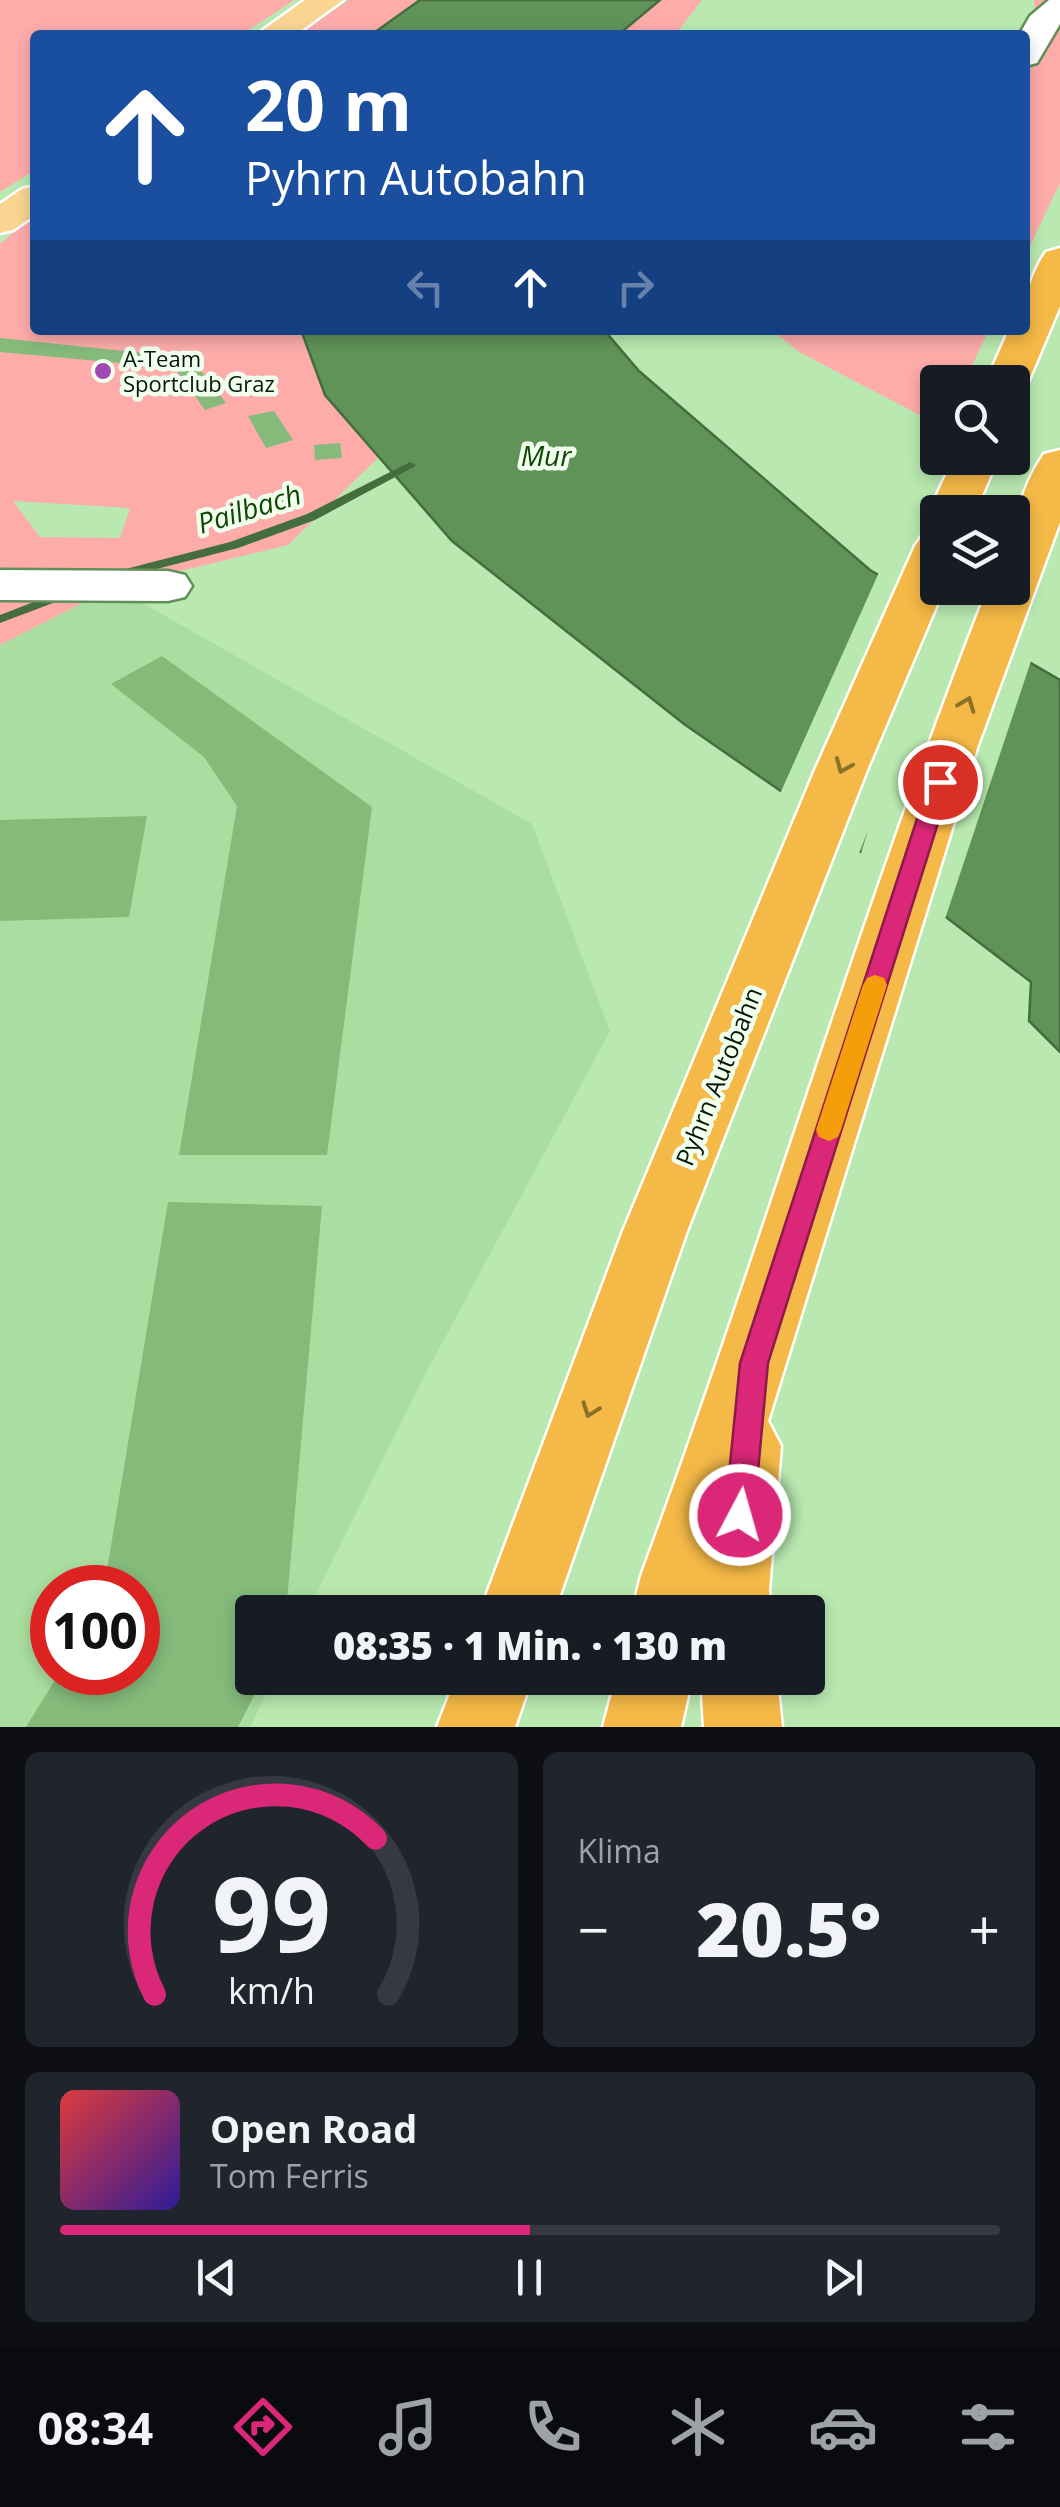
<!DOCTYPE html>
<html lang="de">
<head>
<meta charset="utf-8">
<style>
	:root { --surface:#171b24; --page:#20242c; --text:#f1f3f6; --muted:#9ea1a6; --line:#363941; --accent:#db2777 }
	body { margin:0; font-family:"Open Sans",sans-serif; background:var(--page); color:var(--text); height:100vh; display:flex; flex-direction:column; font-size:38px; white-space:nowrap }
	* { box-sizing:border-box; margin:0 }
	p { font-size:32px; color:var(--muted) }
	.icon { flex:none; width:55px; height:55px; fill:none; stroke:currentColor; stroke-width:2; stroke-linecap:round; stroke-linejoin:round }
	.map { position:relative; height:1727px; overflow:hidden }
	.drawer { display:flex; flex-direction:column; gap:25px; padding:25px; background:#0d0f14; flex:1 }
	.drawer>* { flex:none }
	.top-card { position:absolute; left:30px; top:30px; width:1000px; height:305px; border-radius:10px; box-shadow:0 5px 15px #0003; background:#1a4fa0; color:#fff; overflow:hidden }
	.controls { position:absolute; left:920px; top:365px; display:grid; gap:20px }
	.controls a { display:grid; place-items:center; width:110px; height:110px; border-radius:10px; background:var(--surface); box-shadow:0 5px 15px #0003; font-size:50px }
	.speed { position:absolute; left:30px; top:1565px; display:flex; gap:20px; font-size:50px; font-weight:700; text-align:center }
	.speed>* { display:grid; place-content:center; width:130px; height:130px; border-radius:50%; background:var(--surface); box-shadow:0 5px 15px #0003; line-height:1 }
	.speed .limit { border:15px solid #d22; background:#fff; color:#111 }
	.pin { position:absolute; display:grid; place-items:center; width:85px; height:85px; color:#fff; margin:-42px; border:5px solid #fff; border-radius:50%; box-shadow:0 2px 10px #0007 }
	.me { position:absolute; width:110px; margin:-55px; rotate:6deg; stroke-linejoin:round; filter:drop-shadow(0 0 8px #0008) }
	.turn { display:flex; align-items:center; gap:35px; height:210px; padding:0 50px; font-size:45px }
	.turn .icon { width:130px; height:130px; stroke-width:2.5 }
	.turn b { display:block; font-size:70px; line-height:85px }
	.lanes { display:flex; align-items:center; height:95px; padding:0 50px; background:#0003; justify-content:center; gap:50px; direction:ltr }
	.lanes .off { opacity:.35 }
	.big { font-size:75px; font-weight:800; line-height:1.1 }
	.drawer .widget { flex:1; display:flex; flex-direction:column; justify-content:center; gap:15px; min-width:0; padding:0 35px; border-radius:15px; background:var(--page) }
	.drawer .dial { align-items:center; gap:0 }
	.dial svg { height:260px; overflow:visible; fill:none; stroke:var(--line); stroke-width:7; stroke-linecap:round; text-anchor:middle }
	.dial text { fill:var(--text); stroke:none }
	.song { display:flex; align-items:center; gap:30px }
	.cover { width:120px; height:120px; border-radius:15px; background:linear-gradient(135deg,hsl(0 70% 55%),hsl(250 70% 35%)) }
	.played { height:10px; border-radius:5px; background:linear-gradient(90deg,var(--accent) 50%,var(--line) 50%) }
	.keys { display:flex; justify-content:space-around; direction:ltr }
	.heat { display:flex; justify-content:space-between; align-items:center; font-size:55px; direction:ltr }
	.drawer .tiles { flex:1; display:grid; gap:25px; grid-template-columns:1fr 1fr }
	.widget:last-child { grid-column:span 2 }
	.trip { position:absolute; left:235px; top:1595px; width:590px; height:100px; border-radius:10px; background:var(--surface); box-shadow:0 5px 15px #0003; font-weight:800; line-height:100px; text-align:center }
	.menu { display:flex; height:160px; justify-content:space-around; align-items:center; background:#090b0e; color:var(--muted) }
	.menu .icon { width:70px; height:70px }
	.menu .on { color:var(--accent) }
	.menu b { font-size:45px; color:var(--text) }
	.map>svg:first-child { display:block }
</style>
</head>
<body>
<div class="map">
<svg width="1060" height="1727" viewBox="0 0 1060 1727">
	<rect width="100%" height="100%" fill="#b9e9b0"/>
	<path fill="#aadea0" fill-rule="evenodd" d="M114,587L532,824L610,1031L425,1375L307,1612H252V1678H274L250,1727H0V645ZM52,1588H138V1672H52Z"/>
	<g fill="#fdacaa" fill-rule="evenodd">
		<path d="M0,0H294L241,35H35V170L0,192Z"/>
		<path d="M349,0H420L371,35H297Z"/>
		<path d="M660,0H702L675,35H618Z"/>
		<path d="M1034,0H1060V183L1025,256V35H1021L1035,12Z"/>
		<path d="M35,215V330H301L325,395L379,457L288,545L114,587L0,645V244ZM13,501L130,508L120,538L40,537Z"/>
		<path d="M772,330H989L964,382H938L937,424L799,352Z"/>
	</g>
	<g fill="#609357" stroke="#456e3e" stroke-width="2.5">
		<path d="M420,0H660L618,35H371Z"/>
		<path d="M301,330H604L639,371L870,570L1060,680V1052L1029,1021L1031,982L785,794L684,724L452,541L325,395Z"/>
	</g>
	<path fill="#b9e9b0" d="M880,570L1031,661L944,922L860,857L868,830L858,856L779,796Z"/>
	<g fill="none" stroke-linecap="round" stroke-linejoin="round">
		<g fill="#456e3e" fill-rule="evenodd">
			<path d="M410,462L416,465L414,467L315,520L238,548L118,579L112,575L114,572L230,542L307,514Z"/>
			<path d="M65,590L71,594L69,597L0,623V615Z"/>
		</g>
	</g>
	<g fill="#85ba7b">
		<path d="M0,338L191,358L226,403L205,410L175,368L0,352Z"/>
		<path d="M274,411L293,440L266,448L248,416Z"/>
		<path d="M340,443L342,458L315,460L314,445Z"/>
		<path d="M296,493L298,503L260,507L259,497Z"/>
		<path d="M162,656L372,807L327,1155H179L237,806L204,757L111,684Z"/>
		<path d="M147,816L129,917L0,921V820Z"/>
		<path d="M168,1202L322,1206L286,1612H252V1678H263L238,1727H26L60,1672H138V1588H104Z"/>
	</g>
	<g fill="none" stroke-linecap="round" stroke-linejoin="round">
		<defs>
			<g id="minor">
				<path d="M1049,0H1060V24L1037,63L1025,66V35H1019L1030,16Z"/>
				<path d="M0,570L168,571L185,575L192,586L185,597L168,601L0,600Z"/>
			</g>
			<g id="major">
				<path d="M305,0H343L295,35H256Z"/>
				<path d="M35,186V215L13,230L0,233V204L22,189Z"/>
			</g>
			<g id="highway">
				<path d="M1060,248V306L1028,382L1022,391L1012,393V382H986L1009,330H1025C1025,300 1029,277 1046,252Z"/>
				<path d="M1060,450V522L978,745L768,1421L781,1446L769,1590L771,1612H632L641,1576C762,1249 860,913 988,588H1012C1012,538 1015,496 1044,454Z"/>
				<path d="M954,458H998L975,512H938L936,522L929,512Z"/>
				<path d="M938,531V588H944L867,770L687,1231L554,1612H480L623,1231L815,770L915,546L922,536Z"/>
				<path d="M456,1678H532L515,1727H437Z"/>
				<path d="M616,1678H692L681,1727H603Z"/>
				<path d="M701,1678H777L782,1727H704Z"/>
			</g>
		</defs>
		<use href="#minor" stroke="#628e59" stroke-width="5"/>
		<use href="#major" stroke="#fff" stroke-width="5"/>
		<use href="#highway" stroke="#fff" stroke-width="5"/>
		<use href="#minor" fill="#fff" fill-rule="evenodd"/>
		<use href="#major" fill="#f9d591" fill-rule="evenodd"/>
		<use href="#highway" fill="#f5b947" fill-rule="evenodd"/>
	</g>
	<defs><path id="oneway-chevron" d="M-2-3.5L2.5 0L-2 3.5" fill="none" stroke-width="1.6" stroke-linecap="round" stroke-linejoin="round" transform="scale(2.5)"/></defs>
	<g stroke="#8a7129">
		<use href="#oneway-chevron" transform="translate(967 704) rotate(-69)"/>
		<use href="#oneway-chevron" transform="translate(843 766) rotate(113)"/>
		<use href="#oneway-chevron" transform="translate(590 1410) rotate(110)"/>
	</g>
	<path fill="#db2777" stroke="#8e194d" stroke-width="2.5" d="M940,774L951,782L768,1363L754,1515L750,1525L740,1529L729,1525L725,1515L740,1363L929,782Z"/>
	<path fill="#f59e0b" d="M875,975L884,978L887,985L841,1130L838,1137L829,1141L819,1137L816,1130L863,985L867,978Z"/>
	<circle fill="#a248b4" stroke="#f1ffee" stroke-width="4" cx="103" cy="371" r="10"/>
	<g text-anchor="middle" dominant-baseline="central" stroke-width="9" stroke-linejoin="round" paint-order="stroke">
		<g font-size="22" fill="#071805" stroke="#f1ffee" text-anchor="start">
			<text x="123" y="358">A-Team<tspan x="123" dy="25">Sportclub Graz</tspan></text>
		</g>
		<g font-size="25" fill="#071805" stroke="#f1ffee">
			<text transform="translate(718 1076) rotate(-68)">Pyhrn Autobahn</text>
		</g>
		<g font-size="28" font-style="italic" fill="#114605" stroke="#f1ffee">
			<text x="546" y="455">Mur</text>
			<text transform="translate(249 508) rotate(-17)">Pailbach</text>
		</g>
	</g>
</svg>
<div class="controls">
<a><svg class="icon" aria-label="search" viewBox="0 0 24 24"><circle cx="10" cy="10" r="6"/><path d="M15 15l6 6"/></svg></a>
<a><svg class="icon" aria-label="layers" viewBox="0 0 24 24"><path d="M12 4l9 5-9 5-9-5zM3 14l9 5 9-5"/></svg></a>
</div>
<div class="speed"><div class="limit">100</div></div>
<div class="pin" style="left:940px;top:782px;background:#d93025"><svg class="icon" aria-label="arrive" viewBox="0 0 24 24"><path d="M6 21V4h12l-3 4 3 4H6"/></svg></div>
<svg class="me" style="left:740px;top:1515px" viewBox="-20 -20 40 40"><circle r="17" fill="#db2777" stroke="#fff" stroke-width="3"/><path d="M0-11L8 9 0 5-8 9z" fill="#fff"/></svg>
<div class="trip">08:35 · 1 Min. · 130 m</div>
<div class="top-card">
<div class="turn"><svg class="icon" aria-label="ahead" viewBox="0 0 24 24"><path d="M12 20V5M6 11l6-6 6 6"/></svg><div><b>20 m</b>Pyhrn Autobahn</div></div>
<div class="lanes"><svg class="icon off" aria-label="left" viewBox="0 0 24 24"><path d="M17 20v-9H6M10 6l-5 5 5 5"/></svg><svg class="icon" aria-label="ahead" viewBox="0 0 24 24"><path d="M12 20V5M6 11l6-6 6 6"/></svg><svg class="icon off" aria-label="right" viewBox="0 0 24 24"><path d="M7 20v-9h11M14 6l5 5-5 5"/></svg></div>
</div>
</div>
<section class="drawer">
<div class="tiles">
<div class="widget dial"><svg viewBox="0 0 100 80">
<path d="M14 69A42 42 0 1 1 86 69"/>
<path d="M14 69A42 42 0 0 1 82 21" stroke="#db2777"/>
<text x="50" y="56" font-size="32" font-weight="700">99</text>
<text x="50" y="72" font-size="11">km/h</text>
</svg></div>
<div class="widget"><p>Klima</p>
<div class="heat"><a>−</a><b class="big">20.5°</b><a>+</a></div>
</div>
<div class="widget">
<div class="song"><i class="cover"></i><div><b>Open Road</b><p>Tom Ferris</p></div></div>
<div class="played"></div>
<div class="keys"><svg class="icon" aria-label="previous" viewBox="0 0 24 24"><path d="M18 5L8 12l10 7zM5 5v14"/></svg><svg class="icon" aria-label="pause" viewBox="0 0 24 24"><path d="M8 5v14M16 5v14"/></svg><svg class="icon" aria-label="next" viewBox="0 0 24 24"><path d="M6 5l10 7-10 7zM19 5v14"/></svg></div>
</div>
</div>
</section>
<nav class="menu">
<b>08:34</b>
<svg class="icon on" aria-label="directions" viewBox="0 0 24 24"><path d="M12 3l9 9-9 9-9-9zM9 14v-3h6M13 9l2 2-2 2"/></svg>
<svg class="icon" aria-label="music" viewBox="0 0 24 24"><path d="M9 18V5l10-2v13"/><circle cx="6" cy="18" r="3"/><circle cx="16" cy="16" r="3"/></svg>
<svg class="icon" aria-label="phone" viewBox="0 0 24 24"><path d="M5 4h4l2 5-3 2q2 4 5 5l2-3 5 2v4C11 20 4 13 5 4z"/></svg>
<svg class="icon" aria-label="climate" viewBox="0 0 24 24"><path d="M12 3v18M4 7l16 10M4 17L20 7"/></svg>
<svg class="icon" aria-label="car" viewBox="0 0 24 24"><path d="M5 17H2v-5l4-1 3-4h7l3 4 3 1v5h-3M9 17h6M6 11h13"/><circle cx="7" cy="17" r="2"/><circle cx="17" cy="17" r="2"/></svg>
<svg class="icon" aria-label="filters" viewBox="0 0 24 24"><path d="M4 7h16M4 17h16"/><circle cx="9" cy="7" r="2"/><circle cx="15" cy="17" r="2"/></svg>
</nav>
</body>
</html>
